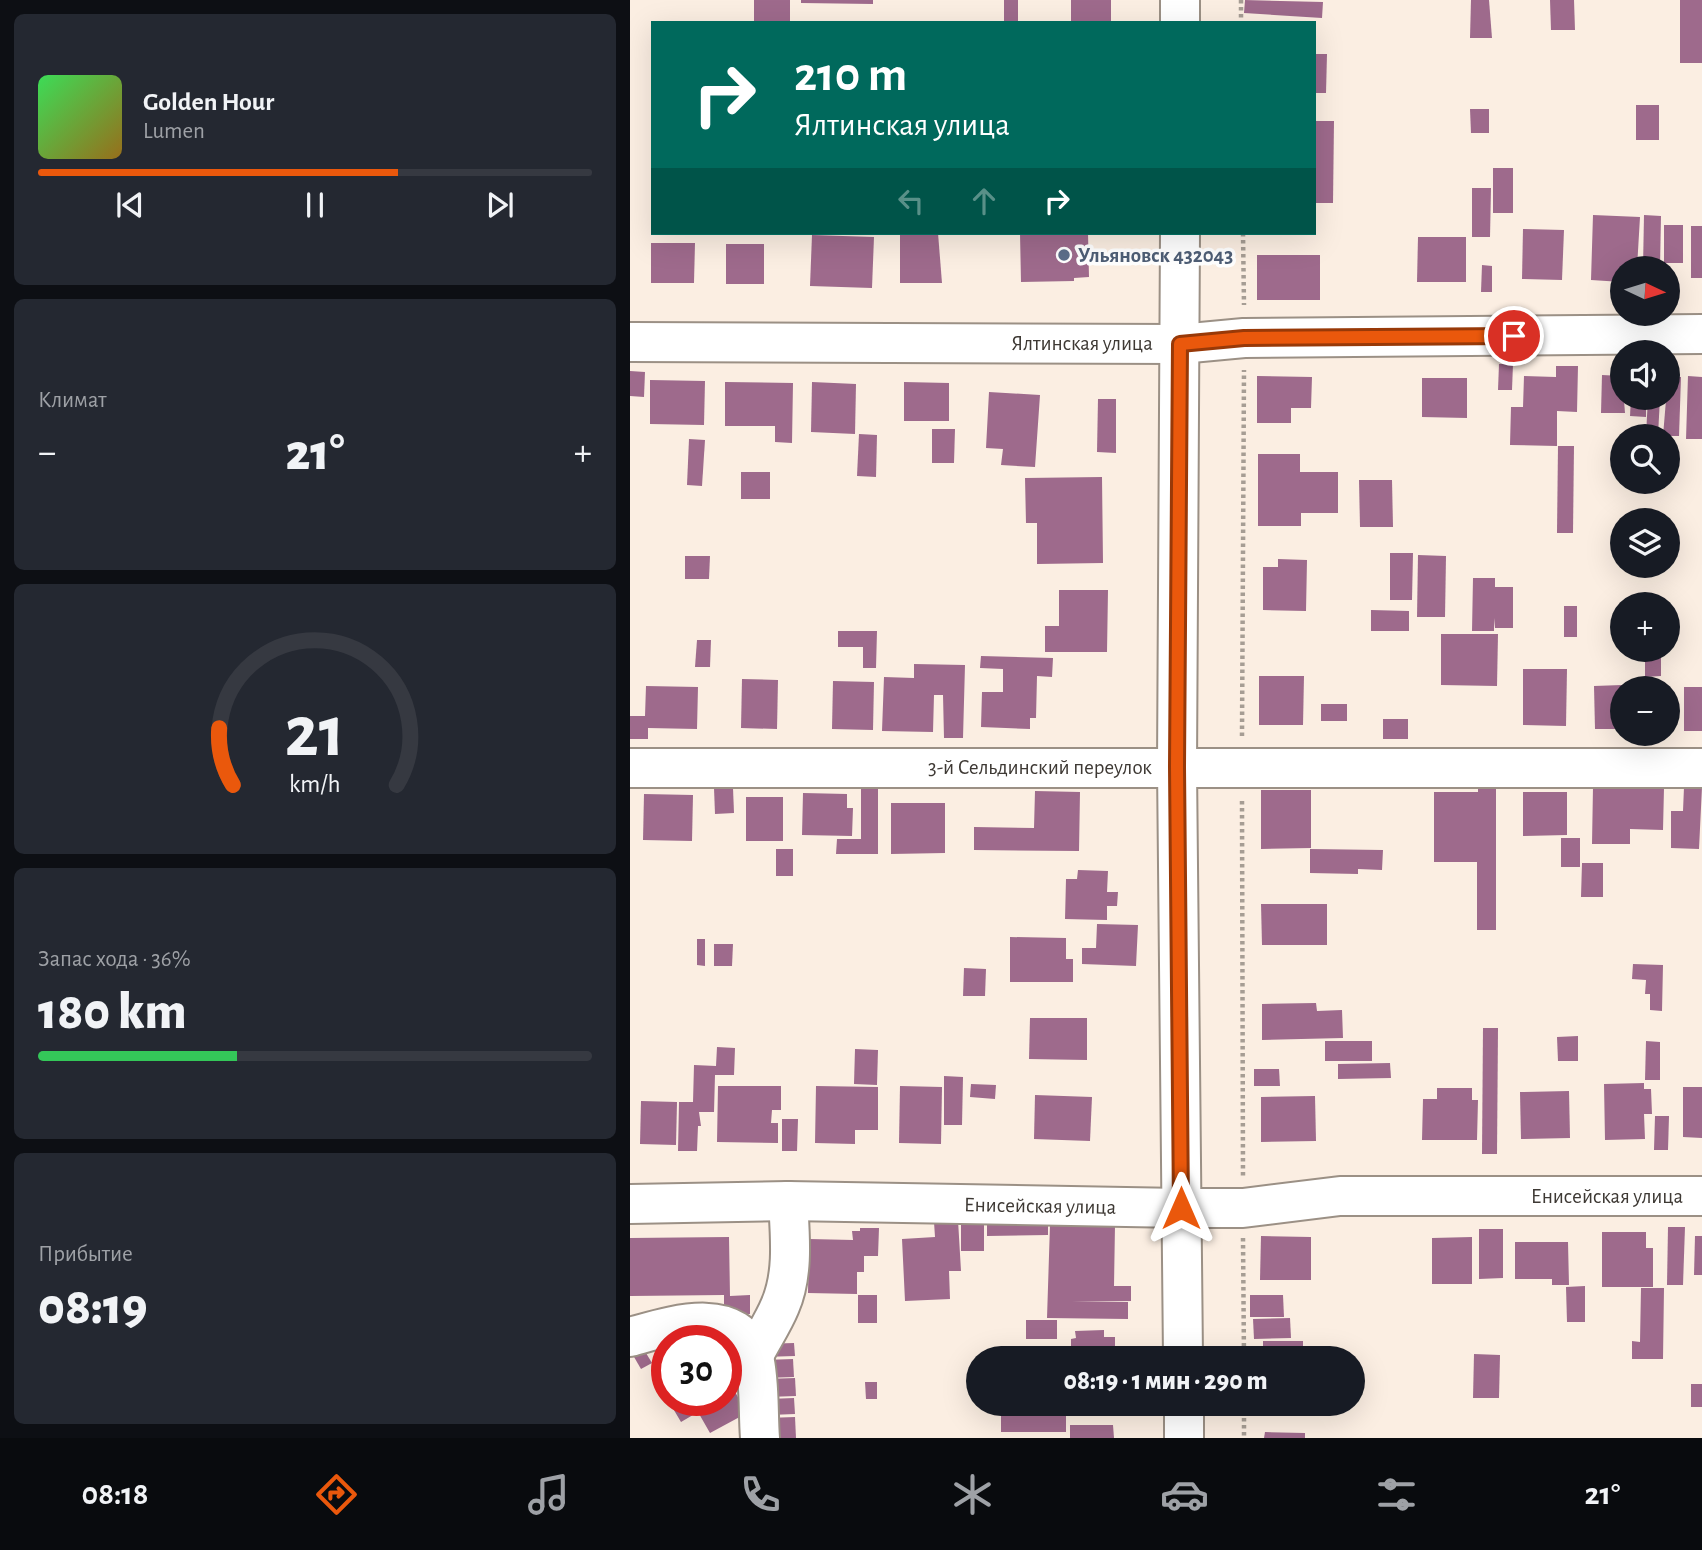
<!DOCTYPE html>
<html lang="ru">
<head>
<meta charset="utf-8">
<style>
	:root { --surface:#171b24; --page:#242831; --text:#f1f3f6; --muted:#9ea1a6; --line:#363941; --accent:#ea580c }
	body { margin:0; font-family:"Alegreya Sans",sans-serif; background:var(--page); color:var(--text); height:100vh; display:flex; flex-direction:column; font-size:26px; white-space:nowrap }
	* { box-sizing:border-box; margin:0 }
	p { font-size:23px; color:var(--muted) }
	.icon { flex:none; width:38px; height:38px; fill:none; stroke:currentColor; stroke-width:2; stroke-linecap:round; stroke-linejoin:round }
	.map { position:relative; flex:1; overflow:hidden }
	.details { display:flex; flex-direction:column; gap:14px; padding:14px; background:#0d0f14; width:630px }
	.details>* { flex:none }
	.guide { position:absolute; left:21px; top:21px; width:665px; height:214px; border-radius:0px; box-shadow:0 7px 28px #0002; background:#00695c; color:#fff; overflow:hidden }
	.needle { width:46px; rotate:94deg }
	.controls { position:absolute; left:980px; top:256px; display:grid; gap:14px }
	.controls a { display:grid; place-items:center; width:70px; height:70px; border-radius:50%; background:var(--surface); box-shadow:0 7px 28px #0002; font-size:35px }
	.speed { position:absolute; left:21px; top:1325px; display:flex; gap:14px; font-size:35px; font-weight:700; text-align:center }
	.speed>* { display:grid; place-content:center; width:91px; height:91px; border-radius:50%; background:var(--surface); box-shadow:0 7px 28px #0002; line-height:1 }
	.speed .limit { border:10px solid #d22; background:#fff; color:#111 }
	.pin { position:absolute; display:grid; place-items:center; width:60px; height:60px; color:#fff; margin:-30px; border:4px solid #fff; border-radius:50%; box-shadow:0 2px 7px #0007 }
	.me { position:absolute; width:77px; margin:-38px; rotate:0deg; stroke-linejoin:round; filter:drop-shadow(0 0 5px #0008) }
	.turn { display:flex; align-items:center; gap:24px; height:147px; padding:0 28px; font-size:32px }
	.turn .icon { width:91px; height:91px; stroke-width:2.5 }
	.turn b { display:block; font-size:49px; line-height:60px }
	.lanes { display:flex; align-items:center; height:66px; padding:0 28px; background:#0003; justify-content:center; gap:35px; direction:ltr }
	.lanes .off { opacity:.35 }
	.big { font-size:52px; font-weight:800; line-height:1.1 }
	.details .tile { flex:1; display:flex; flex-direction:column; justify-content:center; gap:10px; min-width:0; padding:0 24px; border-radius:10px; background:var(--page) }
	.details .dial { align-items:center; gap:0 }
	.dial svg { height:182px; overflow:visible; fill:none; stroke:var(--line); stroke-width:7; stroke-linecap:round; text-anchor:middle }
	.dial text { fill:var(--text); stroke:none }
	.song { display:flex; align-items:center; gap:21px }
	.cover { width:84px; height:84px; border-radius:10px; background:linear-gradient(135deg,hsl(130 70% 55%),hsl(40 70% 35%)) }
	.played { height:7px; border-radius:4px; background:linear-gradient(90deg,var(--accent) 65%,var(--line) 65%) }
	.keys { display:flex; justify-content:space-around; direction:ltr }
	.heat { display:flex; justify-content:space-between; align-items:center; font-size:38px; direction:ltr }
	.charge { height:10px; border-radius:5px; background:linear-gradient(90deg,#34c759 36%,var(--line) 0) }
	.trip { position:absolute; left:336px; top:1346px; width:399px; height:70px; border-radius:35px; background:var(--surface); box-shadow:0 7px 28px #0002; font-weight:800; line-height:70px; text-align:center }
	.tabs { display:flex; height:112px; justify-content:space-around; align-items:center; background:#090b0e; color:var(--muted) }
	.tabs .icon { width:49px; height:49px }
	.tabs .current { color:var(--accent) }
	.tabs b { font-size:32px; color:var(--text) }
	main { display:flex; flex:1; min-height:0 }
	.map>svg:first-child { display:block }
</style>
</head>
<body>
<main>
<section class="details">
<div class="tile">
<div class="song"><i class="cover"></i><div><b>Golden Hour</b><p>Lumen</p></div></div>
<div class="played"></div>
<div class="keys"><svg class="icon" aria-label="previous" viewBox="0 0 24 24"><path d="M18 5L8 12l10 7zM5 5v14"/></svg><svg class="icon" aria-label="pause" viewBox="0 0 24 24"><path d="M8 5v14M16 5v14"/></svg><svg class="icon" aria-label="next" viewBox="0 0 24 24"><path d="M6 5l10 7-10 7zM19 5v14"/></svg></div>
</div>
<div class="tile"><p>Климат</p>
<div class="heat"><a>−</a><b class="big">21°</b><a>+</a></div>
</div>
<div class="tile dial"><svg viewBox="0 0 100 80">
<path d="M14 69A42 42 0 1 1 86 69"/>
<path d="M14 69A42 42 0 0 1 8 44" stroke="#ea580c"/>
<text x="50" y="56" font-size="32" font-weight="700">21</text>
<text x="50" y="72" font-size="11">km/h</text>
</svg></div>
<div class="tile"><p>Запас хода · 36%</p><b class="big">180 km</b><div class="charge"></div></div>
<div class="tile"><p>Прибытие</p><b class="big">08:19</b></div>
</section>
<div class="map">
<svg width="1072" height="1438" viewBox="0 0 1072 1438">
	<rect width="100%" height="100%" fill="#fbeee2"/>
	<g fill="#9e6a8c">
		<rect x="124" y="0" width="36" height="23"/>
		<path d="M171,0H243V4L171,3Z"/>
		<rect x="374" y="0" width="14" height="23"/>
		<rect x="441" y="0" width="40" height="23"/>
		<path d="M615,0L693,2L692,18L614,13Z"/>
		<path d="M841,0H859L862,38H840Z"/>
		<path d="M920,0H944L945,30H921Z"/>
		<rect x="1050" y="0" width="22" height="63"/>
		<path d="M684,54H697L696,93H684Z"/>
		<rect x="1006" y="105" width="23" height="35"/>
		<path d="M840,109H859V133H841Z"/>
		<path d="M684,121H704L703,203H684Z"/>
		<rect x="863" y="168" width="20" height="45"/>
		<path d="M842,188H861L860,237H842Z"/>
		<path d="M963,215L1010,217L1007,268H992V282L961,280Z"/>
		<path d="M1014,215L1031,216L1030,268H1013Z"/>
		<rect x="1034" y="225" width="19" height="38"/>
		<rect x="1061" y="226" width="11" height="52"/>
		<path d="M893,229L934,230L932,280L892,279Z"/>
		<path d="M270,233H308L312,283H270Z"/>
		<path d="M390,233H458L459,277L444,278V281L391,282Z"/>
		<path d="M182,235L244,237L242,288L180,286Z"/>
		<path d="M788,237H836V282H787Z"/>
		<path d="M21,243H65L64,283H21Z"/>
		<rect x="96" y="244" width="38" height="40"/>
		<rect x="627" y="255" width="63" height="45"/>
		<path d="M852,265L862,266V292H851Z"/>
		<path d="M869,364H883L882,390H868Z"/>
		<path d="M926,366H948L947,412L927,411V446L880,445L881,407H893L894,376L926,377Z"/>
		<path d="M0,371L15,372L14,397L0,396Z"/>
		<path d="M972,375L992,376L995,413H971Z"/>
		<path d="M627,376L682,377L681,408H661V423H627Z"/>
		<path d="M1038,376L1051,377L1049,436H1033Z"/>
		<path d="M1058,376L1072,377V439H1056Z"/>
		<path d="M792,378H837V418L792,417Z"/>
		<path d="M20,380L75,381L74,425L20,424Z"/>
		<path d="M95,382L163,383L162,443L145,442V426H95Z"/>
		<path d="M182,382L226,384L225,434L181,432Z"/>
		<path d="M274,382L319,383V421H274Z"/>
		<path d="M359,392L410,395L405,467L371,465L373,449L356,448Z"/>
		<path d="M1001,397H1016V417L1000,416Z"/>
		<path d="M1018,397H1030L1028,436H1016Z"/>
		<path d="M468,399H486V453L467,452Z"/>
		<path d="M302,429H325L324,463H302Z"/>
		<path d="M229,434L247,435L246,477L227,476Z"/>
		<path d="M59,439L75,440L72,486L57,485Z"/>
		<path d="M928,446H944L943,533H927Z"/>
		<path d="M628,454H670V472H708V513H671V526H628Z"/>
		<rect x="111" y="472" width="29" height="27"/>
		<path d="M472,477L473,563L407,564V523H396L395,478Z"/>
		<path d="M729,480H762L763,527H730Z"/>
		<path d="M760,553H783L782,600H760Z"/>
		<path d="M788,555L816,556L815,617H787Z"/>
		<path d="M55,556H80L79,579H55Z"/>
		<path d="M648,559L677,560L676,611L633,610V567H648Z"/>
		<path d="M843,578H865V587H883V628H865L864,618V631H842Z"/>
		<path d="M429,590H478L477,652H415V626H429Z"/>
		<rect x="934" y="606" width="13" height="31"/>
		<path d="M741,610L779,611V631H741Z"/>
		<path d="M208,631H247L246,668H233V647H208Z"/>
		<path d="M811,634H868L867,686L811,685Z"/>
		<path d="M67,640H81L80,667H65Z"/>
		<path d="M1015,649H1031V676L1015,677Z"/>
		<path d="M351,656L423,658L422,677L407,676L406,718H400V729L351,727L352,692H373V669L350,668Z"/>
		<path d="M284,664L335,665L333,738H314L313,695H304L303,732L252,731L254,677L284,678Z"/>
		<path d="M893,669H937L936,726L893,725Z"/>
		<path d="M629,676H674L673,725H629Z"/>
		<path d="M112,679L148,680L147,729L111,728Z"/>
		<path d="M203,681L244,682L243,730L202,729Z"/>
		<path d="M992,685V729H965L964,686Z"/>
		<path d="M16,686L68,687L67,729L18,728V739H0V716H15Z"/>
		<rect x="1054" y="687" width="18" height="44"/>
		<rect x="691" y="704" width="26" height="17"/>
		<rect x="753" y="719" width="25" height="20"/>
		<path d="M848,783H866V930H847V862H804V792H848Z"/>
		<path d="M231,785H248V854H206L207,839H231Z"/>
		<path d="M963,787L1034,788L1033,830L1000,829V844H962Z"/>
		<path d="M1054,787H1072L1069,849L1041,848V811H1053Z"/>
		<path d="M84,788H103L104,813L85,814Z"/>
		<path d="M631,790H681V848L631,849Z"/>
		<path d="M405,791L450,792L449,851L344,850V827L404,828Z"/>
		<path d="M893,792H937V835L893,836Z"/>
		<path d="M173,793L217,794V808H223L222,836L172,835Z"/>
		<path d="M14,794L63,795L62,841L13,840Z"/>
		<rect x="116" y="797" width="37" height="44"/>
		<path d="M261,803H315V853L261,854Z"/>
		<rect x="931" y="838" width="19" height="29"/>
		<rect x="146" y="849" width="17" height="27"/>
		<path d="M680,849L753,850L752,870L728,869V874L680,873Z"/>
		<path d="M952,863H973V897H951Z"/>
		<path d="M448,870L478,871L477,892H488L487,906H477V920L435,919L436,879H447Z"/>
		<path d="M631,904H697V945H632Z"/>
		<path d="M467,924L508,925L506,966L452,964V948H466Z"/>
		<path d="M380,937L436,938V959H443V982H380Z"/>
		<path d="M67,939H75V966L67,965Z"/>
		<path d="M84,944H103L102,966H84Z"/>
		<path d="M1003,964L1033,965L1032,1011L1020,1010V994H1015L1016,980L1002,979Z"/>
		<path d="M334,968L356,969L355,996H333Z"/>
		<path d="M686,1003L687,1011L712,1010L713,1038L632,1040V1004Z"/>
		<path d="M400,1018H457V1060L399,1059Z"/>
		<path d="M853,1028H868L867,1154H852Z"/>
		<path d="M948,1036V1061H928L927,1037Z"/>
		<rect x="695" y="1041" width="47" height="20"/>
		<path d="M1016,1041L1030,1042V1080H1015Z"/>
		<path d="M87,1047L105,1048L104,1075H85L84,1112H69L71,1126H68L67,1151H48L49,1102H63L64,1065L86,1066Z"/>
		<path d="M225,1049L248,1050L247,1085L224,1084Z"/>
		<path d="M760,1063L761,1078L708,1079V1064Z"/>
		<path d="M624,1069H649L650,1086H624Z"/>
		<path d="M314,1076L333,1077L332,1125H314Z"/>
		<path d="M1014,1083V1089H1021L1022,1114H1014L1015,1139L975,1140L974,1084Z"/>
		<path d="M341,1084L366,1085L365,1099L340,1097Z"/>
		<path d="M88,1086H151V1110H142L141,1123H148V1143L87,1142Z"/>
		<path d="M186,1086L248,1087V1130H225V1144L185,1143Z"/>
		<path d="M270,1086L312,1087L311,1144L269,1143Z"/>
		<path d="M1053,1087H1072V1138L1053,1137Z"/>
		<path d="M807,1088H842V1100H848L847,1140H792L793,1099H807Z"/>
		<path d="M939,1091L940,1138L891,1139L890,1092Z"/>
		<path d="M405,1095L462,1097L460,1141L404,1139Z"/>
		<path d="M685,1096L686,1141L631,1142V1097Z"/>
		<path d="M11,1101L47,1102L46,1145L10,1144Z"/>
		<path d="M1025,1116H1039L1038,1150H1024Z"/>
		<path d="M152,1119H168L167,1151H152Z"/>
		<path d="M418,1217V1235L357,1236V1218Z"/>
		<path d="M328,1220L331,1271H319L320,1299L275,1301L272,1239L305,1237L304,1222Z"/>
		<rect x="331" y="1220" width="23" height="31"/>
		<path d="M420,1225H485L484,1286H501V1301L442,1302H498V1319L417,1318Z"/>
		<path d="M1038,1227H1055L1053,1285H1037Z"/>
		<path d="M230,1228H249L248,1256H234V1272H227V1294L178,1293L179,1239L223,1240L222,1231H230Z"/>
		<path d="M849,1229H873V1278L849,1279Z"/>
		<path d="M972,1232H1016V1248H1023V1287H972Z"/>
		<path d="M631,1236L681,1237V1280H630Z"/>
		<path d="M1065,1236H1072V1275H1064Z"/>
		<path d="M99,1237L100,1296L120,1295V1314L94,1315V1295L0,1296V1238Z"/>
		<path d="M842,1237V1284H802V1238Z"/>
		<path d="M885,1242H938L939,1285H922V1279H885Z"/>
		<path d="M955,1286V1322H937L936,1287Z"/>
		<path d="M1011,1288H1034L1033,1359H1002V1341L1010,1342Z"/>
		<rect x="228" y="1295" width="19" height="28"/>
		<path d="M620,1295H653L654,1317H620Z"/>
		<path d="M660,1318L661,1338L624,1339L623,1319Z"/>
		<rect x="396" y="1320" width="31" height="19"/>
		<path d="M474,1330V1337H485V1358H441V1339L446,1338L445,1331Z"/>
		<rect x="633" y="1341" width="40" height="17"/>
		<path d="M10,1343L22,1363L11,1369L0,1350Z"/>
		<path d="M164,1343L165,1356L133,1357L132,1344Z"/>
		<path d="M844,1354L870,1355L869,1398H843Z"/>
		<path d="M163,1359L164,1377L134,1378V1360Z"/>
		<path d="M37,1362V1397L22,1370Z"/>
		<path d="M96,1376L117,1413L80,1433L68,1412L51,1422L38,1400H96Z"/>
		<path d="M165,1378L166,1396L137,1397L136,1379Z"/>
		<path d="M235,1382H247V1399H236Z"/>
		<rect x="1061" y="1384" width="11" height="23"/>
		<path d="M164,1398L165,1414L140,1415L139,1399Z"/>
		<path d="M371,1410L436,1411V1432H371Z"/>
		<path d="M165,1417L166,1438H137V1418Z"/>
		<path d="M440,1425H483L484,1438H440Z"/>
		<path d="M635,1432L675,1433V1438H634Z"/>
	</g>
	<g fill="none" stroke-linecap="round" stroke-linejoin="round">
		<defs>
			<g id="minor">
				<path d="M550,23V0"/>
				<path d="M550,233L547,767L553,1358"/>
				<path d="M0,342L550,344L614,338L1072,334"/>
				<path d="M0,768H1072"/>
				<path d="M0,1204L158,1201L551,1208H613L710,1196H1072"/>
				<path d="M0,1337C37,1327 108,1302 124,1357C130,1381 128,1413 130,1438"/>
				<path d="M124,1355C132,1339 143,1323 150,1306C164,1274 160,1236 158,1201"/>
				<path d="M554,1404V1438"/>
			</g>
		</defs>
		<use href="#minor" stroke="#9b9085" stroke-width="42"/>
		<g stroke="#a69d94" stroke-width="4.5" stroke-dasharray="3.5 3.5" stroke-linecap="butt">
			<path d="M611,0V23"/>
			<path d="M613,233L614,305"/>
			<path d="M612,736L614,370"/>
			<path d="M612,801L613,1177"/>
			<path d="M613,1238L614,1358"/>
			<path d="M614,1404V1438"/>
		</g>
		<use href="#minor" stroke="#fff" stroke-width="38"/>
	</g>
	<g fill="none" stroke-linecap="round" stroke-linejoin="round">
		<defs>
			<path id="route" d="M551,1208L547,767L550,344L614,338L884,336"/>
		</defs>
		<use href="#route" stroke="#983908" stroke-width="18"/>
		<use href="#route" stroke="#ea580c" stroke-width="12"/>
	</g>
	<circle fill="#5c6f8a" stroke="#fff" stroke-width="2.5" cx="434" cy="255" r="7"/>
	<g text-anchor="middle" dominant-baseline="central" stroke-width="7" stroke-linejoin="round" paint-order="stroke">
		<g font-size="21" font-weight="bold" fill="#4e5e75" stroke="#fff" text-anchor="start">
			<text x="448" y="255">Ульяновск 432043</text>
		</g>
		<g font-size="21" fill="#3e3934" stroke="#fff">
			<text x="452" y="343">Ялтинская улица</text>
			<text x="410" y="767">3-й Сельдинский переулок</text>
			<text x="977" y="1196">Енисейская улица</text>
			<text transform="translate(410 1206) rotate(1)">Енисейская улица</text>
		</g>
	</g>
</svg>
<div class="controls">
<a><svg class="needle" viewBox="-14 -14 28 28"><path d="M0-13l5 13h-10z" fill="#e53935"/><path d="M0 13l5-13h-10z" fill="#9ea1a6"/></svg></a>
<a><svg class="icon" aria-label="sound" viewBox="0 0 24 24"><path d="M4 9h4l5-4v14l-5-4H4zM17 9q2 3 0 6"/></svg></a>
<a><svg class="icon" aria-label="search" viewBox="0 0 24 24"><circle cx="10" cy="10" r="6"/><path d="M15 15l6 6"/></svg></a>
<a><svg class="icon" aria-label="layers" viewBox="0 0 24 24"><path d="M12 4l9 5-9 5-9-5zM3 14l9 5 9-5"/></svg></a>
<a>+</a>
<a>−</a>
</div>
<div class="speed"><div class="limit">30</div></div>
<div class="pin" style="left:884px;top:336px;background:#d93025"><svg class="icon" aria-label="arrive" viewBox="0 0 24 24"><path d="M6 21V4h12l-3 4 3 4H6"/></svg></div>
<svg class="me" style="left:551px;top:1208px" viewBox="-20 -20 40 40"><path d="M0-17L14 15 0 8-14 15z" fill="#ea580c" stroke="#fff" stroke-width="4"/></svg>
<div class="trip">08:19 · 1 мин · 290 m</div>
<div class="guide">
<div class="turn"><svg class="icon" aria-label="right" viewBox="0 0 24 24"><path d="M7 20v-9h11M14 6l5 5-5 5"/></svg><div><b>210 m</b>Ялтинская улица</div></div>
<div class="lanes"><svg class="icon off" aria-label="left" viewBox="0 0 24 24"><path d="M17 20v-9H6M10 6l-5 5 5 5"/></svg><svg class="icon off" aria-label="ahead" viewBox="0 0 24 24"><path d="M12 20V5M6 11l6-6 6 6"/></svg><svg class="icon" aria-label="right" viewBox="0 0 24 24"><path d="M7 20v-9h11M14 6l5 5-5 5"/></svg></div>
</div>
</div>
</main>
<nav class="tabs">
<b>08:18</b>
<svg class="icon current" aria-label="directions" viewBox="0 0 24 24"><path d="M12 3l9 9-9 9-9-9zM9 14v-3h6M13 9l2 2-2 2"/></svg>
<svg class="icon" aria-label="music" viewBox="0 0 24 24"><path d="M9 18V5l10-2v13"/><circle cx="6" cy="18" r="3"/><circle cx="16" cy="16" r="3"/></svg>
<svg class="icon" aria-label="phone" viewBox="0 0 24 24"><path d="M5 4h4l2 5-3 2q2 4 5 5l2-3 5 2v4C11 20 4 13 5 4z"/></svg>
<svg class="icon" aria-label="climate" viewBox="0 0 24 24"><path d="M12 3v18M4 7l16 10M4 17L20 7"/></svg>
<svg class="icon" aria-label="car" viewBox="0 0 24 24"><path d="M5 17H2v-5l4-1 3-4h7l3 4 3 1v5h-3M9 17h6M6 11h13"/><circle cx="7" cy="17" r="2"/><circle cx="17" cy="17" r="2"/></svg>
<svg class="icon" aria-label="filters" viewBox="0 0 24 24"><path d="M4 7h16M4 17h16"/><circle cx="9" cy="7" r="2"/><circle cx="15" cy="17" r="2"/></svg>
<b>21°</b>
</nav>
</body>
</html>
